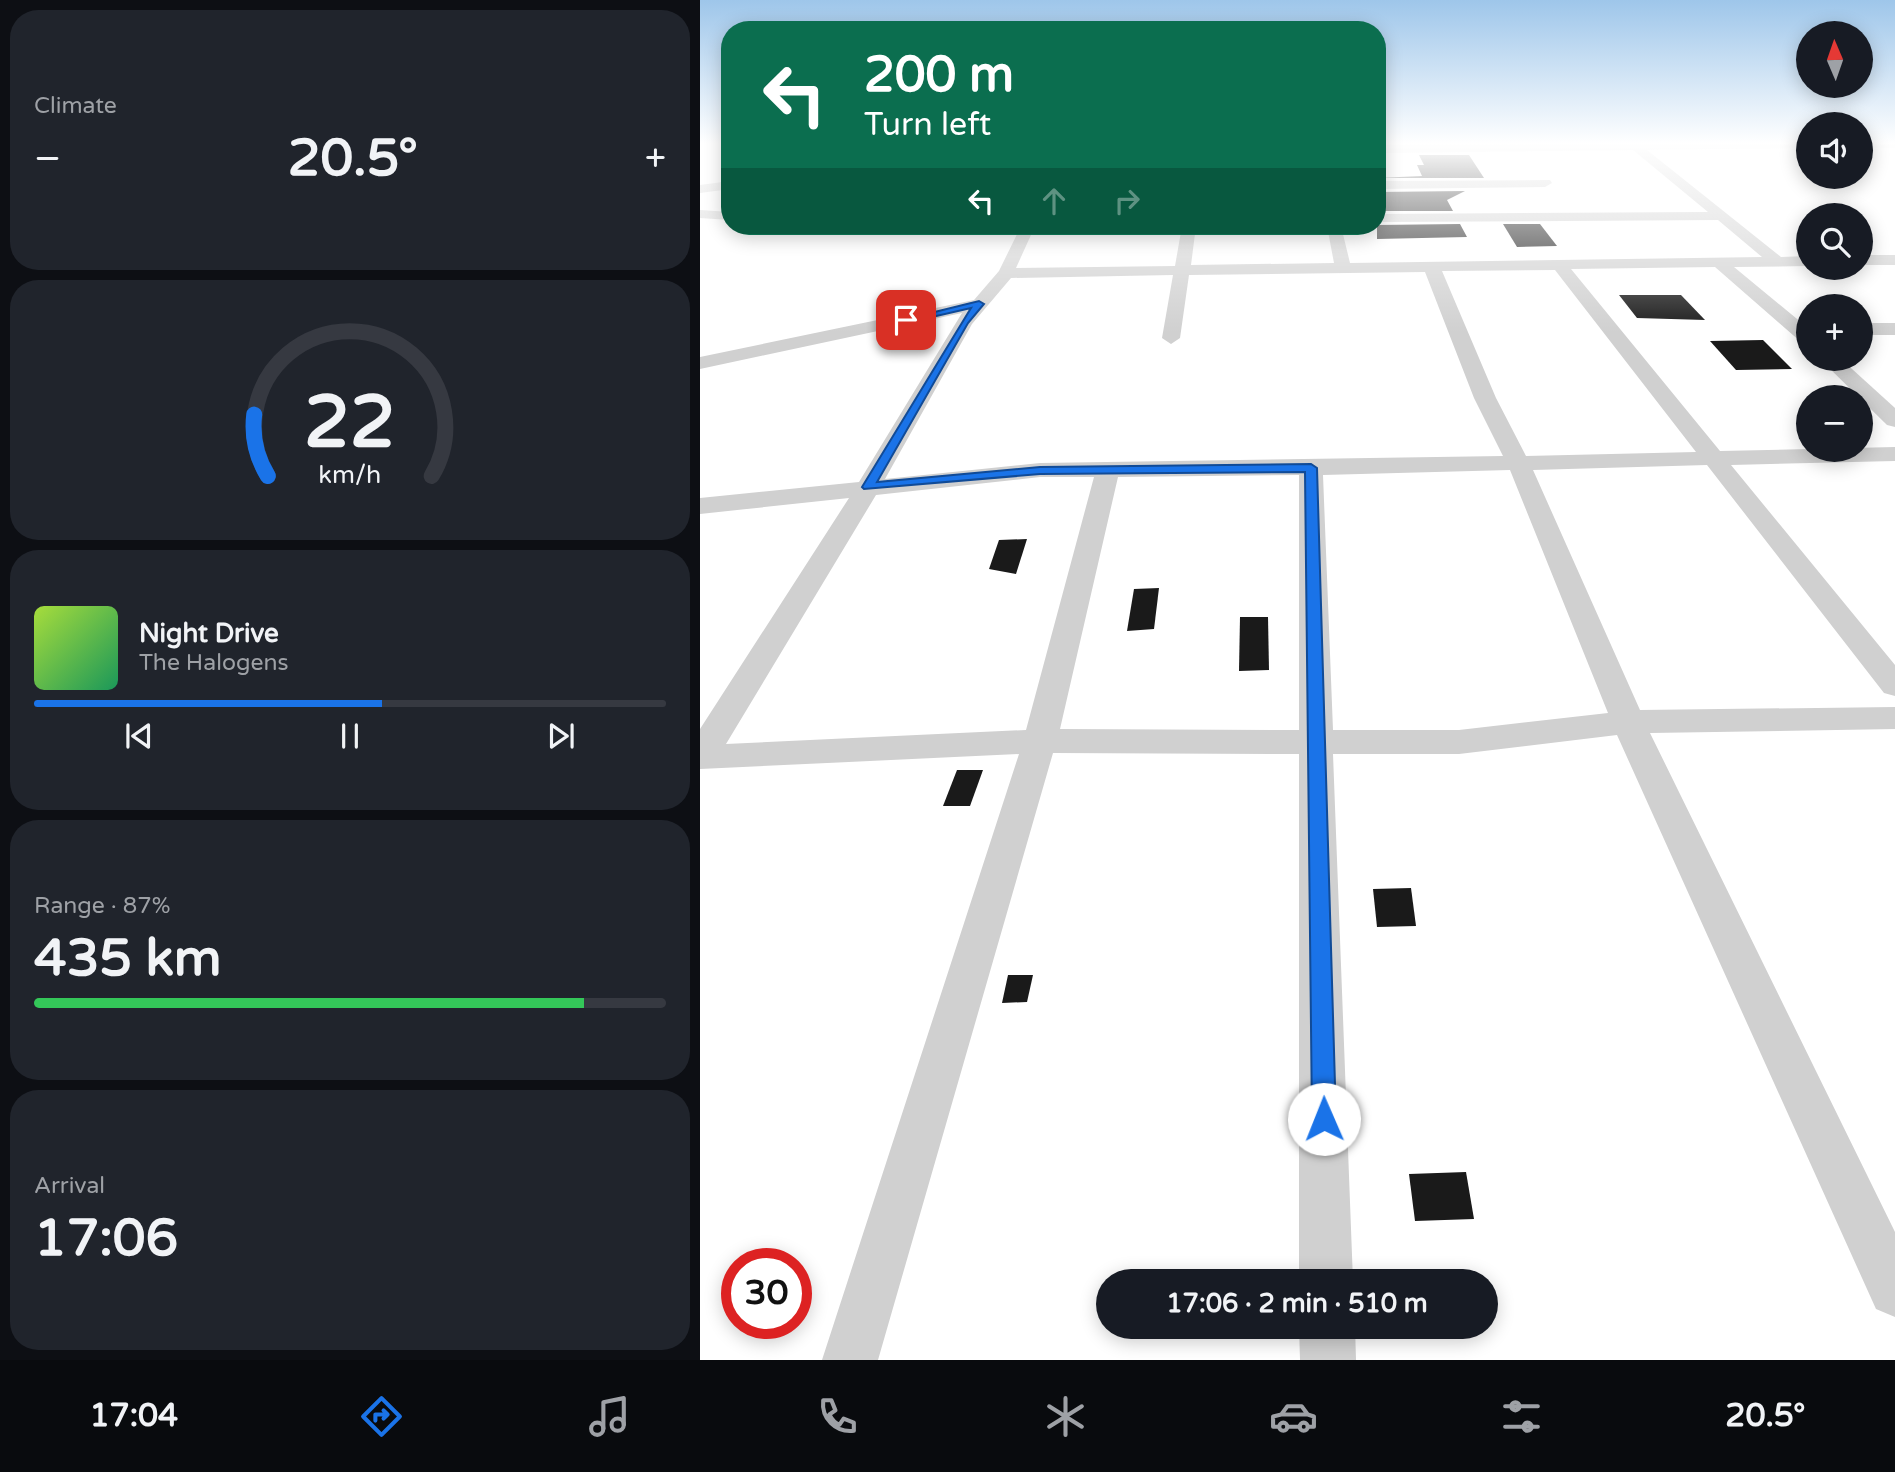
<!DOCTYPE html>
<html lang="en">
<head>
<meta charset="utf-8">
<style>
	:root { --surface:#171b24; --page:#20242c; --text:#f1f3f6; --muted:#9ea1a6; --line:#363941; --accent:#1a73e8 }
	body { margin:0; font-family:"Varela Round",sans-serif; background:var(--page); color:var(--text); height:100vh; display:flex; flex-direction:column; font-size:26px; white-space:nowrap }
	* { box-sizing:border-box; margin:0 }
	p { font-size:23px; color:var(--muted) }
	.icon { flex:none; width:38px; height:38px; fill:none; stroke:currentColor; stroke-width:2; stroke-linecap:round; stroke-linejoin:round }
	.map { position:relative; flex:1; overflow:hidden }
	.sheet { display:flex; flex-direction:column; gap:10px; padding:10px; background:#0d0f14; width:700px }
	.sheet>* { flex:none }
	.top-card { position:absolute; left:21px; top:21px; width:665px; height:214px; border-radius:28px; box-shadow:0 4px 18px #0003; background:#0b6e4f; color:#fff; overflow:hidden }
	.needle { width:46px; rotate:358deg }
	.tools { position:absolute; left:1096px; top:21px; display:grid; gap:14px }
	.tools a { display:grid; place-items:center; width:77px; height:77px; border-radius:50%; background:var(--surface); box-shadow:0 4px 18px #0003; font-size:35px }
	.speed { position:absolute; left:21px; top:1248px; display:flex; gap:14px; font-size:35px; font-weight:700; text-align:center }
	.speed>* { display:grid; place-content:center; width:91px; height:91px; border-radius:50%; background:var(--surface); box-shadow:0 4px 18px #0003; line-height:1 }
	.speed .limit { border:10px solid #d22; background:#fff; color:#111 }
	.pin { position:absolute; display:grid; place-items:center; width:60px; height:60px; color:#fff; margin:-30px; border-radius:14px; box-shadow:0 4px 10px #0006 }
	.me { position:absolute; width:77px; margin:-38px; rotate:359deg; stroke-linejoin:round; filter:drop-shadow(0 0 5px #0008) }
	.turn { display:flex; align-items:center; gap:24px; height:147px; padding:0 28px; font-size:32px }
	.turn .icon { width:91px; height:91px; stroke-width:2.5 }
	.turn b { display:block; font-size:49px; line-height:60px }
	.lanes { display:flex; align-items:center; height:66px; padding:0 28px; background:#0003; justify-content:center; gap:35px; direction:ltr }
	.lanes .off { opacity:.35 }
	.big { font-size:52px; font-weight:800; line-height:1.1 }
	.sheet .tile { flex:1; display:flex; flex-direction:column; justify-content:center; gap:10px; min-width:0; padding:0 24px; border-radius:28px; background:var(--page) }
	.sheet .dial { align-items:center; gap:0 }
	.dial svg { height:182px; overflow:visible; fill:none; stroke:var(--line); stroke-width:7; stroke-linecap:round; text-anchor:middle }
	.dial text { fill:var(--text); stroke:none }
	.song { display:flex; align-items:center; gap:21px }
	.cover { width:84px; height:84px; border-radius:10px; background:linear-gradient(135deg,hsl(80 70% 55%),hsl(150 70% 35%)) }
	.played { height:7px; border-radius:4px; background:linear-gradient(90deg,var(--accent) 55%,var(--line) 55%) }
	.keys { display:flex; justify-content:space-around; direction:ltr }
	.heat { display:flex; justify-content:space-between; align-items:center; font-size:38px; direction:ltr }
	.charge { height:10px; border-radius:5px; background:linear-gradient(90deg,#34c759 87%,var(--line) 0) }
	.trip { position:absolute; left:396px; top:1269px; width:402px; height:70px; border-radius:35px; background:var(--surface); box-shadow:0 4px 18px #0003; font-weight:800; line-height:70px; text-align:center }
	.tab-bar { display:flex; height:112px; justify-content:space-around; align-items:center; background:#090b0e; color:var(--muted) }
	.tab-bar .icon { width:49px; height:49px }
	.tab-bar .on { color:var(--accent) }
	.tab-bar b { font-size:32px; color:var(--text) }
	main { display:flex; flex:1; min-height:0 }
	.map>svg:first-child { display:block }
</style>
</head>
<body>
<main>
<section class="sheet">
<div class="tile"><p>Climate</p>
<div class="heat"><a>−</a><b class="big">20.5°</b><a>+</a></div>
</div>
<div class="tile dial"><svg viewBox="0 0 100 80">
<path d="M14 69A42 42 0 1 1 86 69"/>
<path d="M14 69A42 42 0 0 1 8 42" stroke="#1a73e8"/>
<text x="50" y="56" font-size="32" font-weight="700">22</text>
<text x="50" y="72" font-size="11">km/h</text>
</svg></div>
<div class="tile">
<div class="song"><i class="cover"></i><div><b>Night Drive</b><p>The Halogens</p></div></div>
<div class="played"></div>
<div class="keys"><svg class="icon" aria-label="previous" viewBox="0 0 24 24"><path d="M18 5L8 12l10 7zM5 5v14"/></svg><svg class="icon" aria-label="pause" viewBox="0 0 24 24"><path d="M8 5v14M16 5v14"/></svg><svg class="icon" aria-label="next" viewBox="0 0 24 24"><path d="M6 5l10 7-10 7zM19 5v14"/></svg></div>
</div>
<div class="tile"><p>Range · 87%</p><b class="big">435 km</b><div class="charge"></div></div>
<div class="tile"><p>Arrival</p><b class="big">17:06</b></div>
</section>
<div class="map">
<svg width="1195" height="1360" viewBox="0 0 1195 1360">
	<rect width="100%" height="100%" fill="#fff"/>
	<g fill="#1a1a1a">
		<path d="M719,155H769L784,178H677L722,176L717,165H724Z"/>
		<path d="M765,191L747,200L753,211H677V192Z"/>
		<path d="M760,224L767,237L677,239V225Z"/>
		<path d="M803,224H840L857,246L817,247Z"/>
		<path d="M919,295H981L1005,320L937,318Z"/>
		<path d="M1063,340L1092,369L1036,370L1010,341Z"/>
		<path d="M327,539L316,574L289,569L299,540Z"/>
		<path d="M459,588L454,629L427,631L434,589Z"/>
		<path d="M540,617H568L569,670L539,671Z"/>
		<path d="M257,770H283L270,806H243Z"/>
		<path d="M711,888L716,926L677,927L673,889Z"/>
		<path d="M308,975H333L327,1002L302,1003Z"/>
		<path d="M766,1172L774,1219L715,1221L709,1174Z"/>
	</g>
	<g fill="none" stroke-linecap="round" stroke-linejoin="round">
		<g fill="#d0d0d0" fill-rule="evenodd">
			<path d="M1108,143V148L947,150L1081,257L1108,256V266L1034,267L1108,328V344L1101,342L1015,267L871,269L1020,451L1195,447V461L1031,465L1195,665V696L1184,693L1007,465L833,470L940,710L1195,707V729L950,733L1195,1232V1317L1176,1309L917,735L759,754H633L653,1281H599V754L353,753L178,1360H122L319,754L0,769V729L149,498L0,514V498L159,482L262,313L0,369V357L274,300L299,271L321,226H335L316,268L475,266L482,226H496L491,265L634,263L627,226H641L650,263L1062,257L1018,220L677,222V214L1008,212L933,150L677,153V145ZM855,270L996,452L826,456L796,398L742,271ZM725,272L774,398L803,456L340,463L185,479L272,324L311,278L473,275L462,338L471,344L480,338L489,275ZM810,470L908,713L759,730H633L623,475ZM599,475V730L360,729L418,477ZM340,477H394L326,730L26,744L176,495Z"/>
			<rect x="1160" y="143" width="35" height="5"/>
			<path d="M850,180L852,183L845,187L677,189V181Z"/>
			<path d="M30,181V189L0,193V185Z"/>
			<path d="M0,210L30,212V220L0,218Z"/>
			<rect x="1160" y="255" width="35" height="10"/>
			<rect x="1160" y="323" width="35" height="12"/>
			<path d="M1120,359H1141L1195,408V427L1187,425Z"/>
			<path d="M599,1326H655L656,1360H600Z"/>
		</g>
	</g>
	<linearGradient id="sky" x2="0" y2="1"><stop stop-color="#9ec6ea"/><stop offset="0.43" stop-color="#fff"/><stop offset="1" stop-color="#fff" stop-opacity="0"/></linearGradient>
	<rect width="1195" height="333" fill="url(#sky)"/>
	<path fill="#1a73e8" stroke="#114b97" stroke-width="2" d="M279,301L284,304L268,323L177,482L340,467L611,464L617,468L636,1119L632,1128L624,1131L615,1128L612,1119L605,472L340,474L164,489L162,487L271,308L206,323L202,320Z"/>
</svg>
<div class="tools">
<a><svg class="needle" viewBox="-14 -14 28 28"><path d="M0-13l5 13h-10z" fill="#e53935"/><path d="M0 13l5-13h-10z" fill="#9ea1a6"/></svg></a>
<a><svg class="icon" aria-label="sound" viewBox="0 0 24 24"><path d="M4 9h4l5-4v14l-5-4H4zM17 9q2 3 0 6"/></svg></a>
<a><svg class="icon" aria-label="search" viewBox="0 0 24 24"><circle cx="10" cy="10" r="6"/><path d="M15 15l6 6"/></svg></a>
<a>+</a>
<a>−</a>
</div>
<div class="speed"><div class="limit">30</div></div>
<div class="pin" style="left:206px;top:320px;background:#d93025"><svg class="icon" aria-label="arrive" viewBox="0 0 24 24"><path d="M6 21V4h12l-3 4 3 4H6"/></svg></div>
<svg class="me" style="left:624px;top:1119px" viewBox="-20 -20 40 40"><circle r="19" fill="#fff"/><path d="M0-13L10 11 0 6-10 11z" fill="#1a73e8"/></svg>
<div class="trip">17:06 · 2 min · 510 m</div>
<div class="top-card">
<div class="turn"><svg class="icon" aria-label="left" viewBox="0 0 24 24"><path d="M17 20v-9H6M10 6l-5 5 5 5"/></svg><div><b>200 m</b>Turn left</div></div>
<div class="lanes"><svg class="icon" aria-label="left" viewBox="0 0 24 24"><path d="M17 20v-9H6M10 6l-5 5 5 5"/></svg><svg class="icon off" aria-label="ahead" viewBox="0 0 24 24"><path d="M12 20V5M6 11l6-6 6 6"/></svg><svg class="icon off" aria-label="right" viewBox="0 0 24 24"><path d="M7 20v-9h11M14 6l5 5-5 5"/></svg></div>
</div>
</div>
</main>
<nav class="tab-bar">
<b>17:04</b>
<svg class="icon on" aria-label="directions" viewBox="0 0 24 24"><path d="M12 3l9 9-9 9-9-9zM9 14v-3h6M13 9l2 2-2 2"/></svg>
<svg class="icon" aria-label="music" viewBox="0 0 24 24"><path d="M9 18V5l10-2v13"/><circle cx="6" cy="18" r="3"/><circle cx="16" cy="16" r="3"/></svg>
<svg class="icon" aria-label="phone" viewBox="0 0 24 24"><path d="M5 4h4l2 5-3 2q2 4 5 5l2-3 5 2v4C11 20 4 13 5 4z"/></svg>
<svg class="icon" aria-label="climate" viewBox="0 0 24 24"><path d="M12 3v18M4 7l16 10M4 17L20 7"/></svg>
<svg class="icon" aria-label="car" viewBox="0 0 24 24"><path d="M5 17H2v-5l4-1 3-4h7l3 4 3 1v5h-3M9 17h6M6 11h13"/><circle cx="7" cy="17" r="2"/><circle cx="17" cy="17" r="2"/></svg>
<svg class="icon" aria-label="filters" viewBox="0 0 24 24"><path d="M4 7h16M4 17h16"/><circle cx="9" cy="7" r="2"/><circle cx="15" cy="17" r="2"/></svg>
<b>20.5°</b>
</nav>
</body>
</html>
